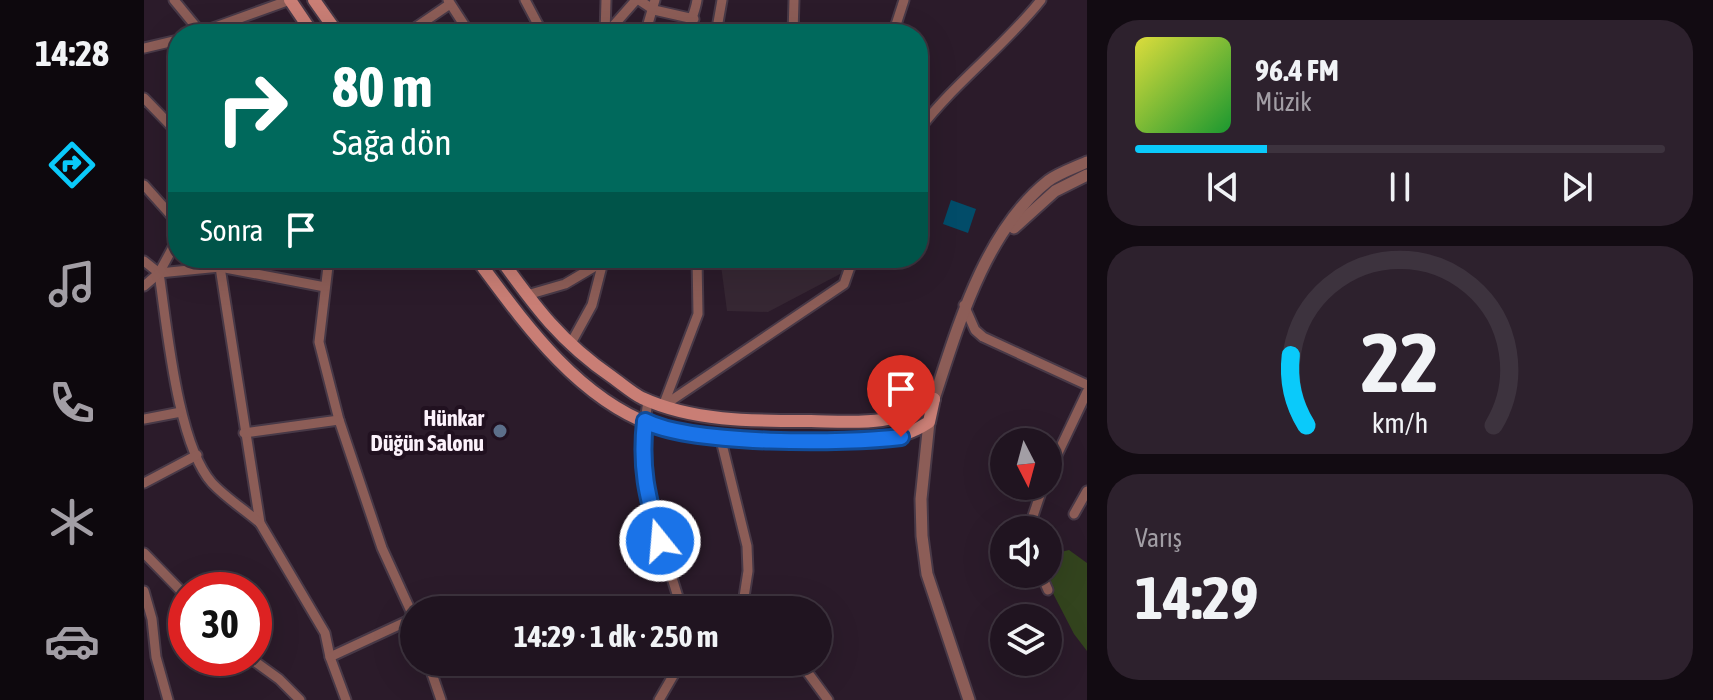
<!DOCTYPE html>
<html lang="tr">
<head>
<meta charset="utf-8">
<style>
	:root { --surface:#201420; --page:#2d212d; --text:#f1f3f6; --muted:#a29ea5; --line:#3d333e; --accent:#0acafa }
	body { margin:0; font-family:"Asap Condensed",sans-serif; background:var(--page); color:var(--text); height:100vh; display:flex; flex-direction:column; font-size:30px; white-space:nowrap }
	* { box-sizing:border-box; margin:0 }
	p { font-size:26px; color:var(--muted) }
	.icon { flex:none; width:44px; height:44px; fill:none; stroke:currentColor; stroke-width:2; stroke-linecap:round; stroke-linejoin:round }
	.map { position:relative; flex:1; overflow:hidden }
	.side { display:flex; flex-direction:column; gap:20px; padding:20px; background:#120b12; width:626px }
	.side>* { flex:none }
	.top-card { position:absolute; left:24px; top:24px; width:760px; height:244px; border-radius:32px; box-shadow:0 8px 32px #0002,0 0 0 2px var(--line); background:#00695c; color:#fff; overflow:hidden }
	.needle { width:52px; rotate:174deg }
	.tools { position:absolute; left:846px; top:428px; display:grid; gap:16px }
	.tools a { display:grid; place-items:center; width:72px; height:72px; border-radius:50%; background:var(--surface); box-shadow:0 8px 32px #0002,0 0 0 2px var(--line); font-size:40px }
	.speed { position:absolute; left:24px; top:572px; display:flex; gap:16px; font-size:40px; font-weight:700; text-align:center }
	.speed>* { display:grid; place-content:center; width:104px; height:104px; border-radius:50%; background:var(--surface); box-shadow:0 8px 32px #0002,0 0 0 2px var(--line); line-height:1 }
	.speed .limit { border:12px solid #d22; background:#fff; color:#111 }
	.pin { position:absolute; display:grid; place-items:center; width:68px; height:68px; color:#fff; margin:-82px -34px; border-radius:50% 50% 50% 0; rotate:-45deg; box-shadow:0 0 8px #0007 }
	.pin .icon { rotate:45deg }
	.me { position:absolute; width:88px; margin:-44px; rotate:343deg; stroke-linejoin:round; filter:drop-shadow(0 0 6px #0008) }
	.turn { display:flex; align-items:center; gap:28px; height:168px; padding:0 32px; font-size:36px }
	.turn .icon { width:104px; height:104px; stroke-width:2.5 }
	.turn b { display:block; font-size:56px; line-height:68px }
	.then { display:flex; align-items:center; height:76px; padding:0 32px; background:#0003; gap:16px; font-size:30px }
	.big { font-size:60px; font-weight:700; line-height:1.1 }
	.side .card { flex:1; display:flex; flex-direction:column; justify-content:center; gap:12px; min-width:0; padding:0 28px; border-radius:32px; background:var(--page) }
	.side .dial { align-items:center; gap:0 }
	.dial svg { height:208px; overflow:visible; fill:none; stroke:var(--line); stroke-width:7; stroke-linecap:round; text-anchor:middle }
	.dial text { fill:var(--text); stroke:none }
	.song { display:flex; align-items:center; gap:24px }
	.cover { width:96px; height:96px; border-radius:12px; background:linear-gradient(135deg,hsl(60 70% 55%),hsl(130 70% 35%)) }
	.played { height:8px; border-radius:4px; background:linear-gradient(90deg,var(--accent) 25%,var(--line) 25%) }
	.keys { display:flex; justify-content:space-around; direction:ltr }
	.trip { position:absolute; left:256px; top:596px; width:432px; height:80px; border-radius:40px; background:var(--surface); box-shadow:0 8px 32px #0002,0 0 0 2px var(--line); font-weight:700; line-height:80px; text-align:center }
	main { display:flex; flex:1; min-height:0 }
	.dock { display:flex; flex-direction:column; width:144px; justify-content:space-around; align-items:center; background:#0d080d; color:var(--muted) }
	.dock .icon { width:56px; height:56px }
	.dock .on { color:var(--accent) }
	.dock b { font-size:36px; color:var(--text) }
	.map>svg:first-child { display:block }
</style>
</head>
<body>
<main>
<nav class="dock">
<b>14:28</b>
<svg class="icon on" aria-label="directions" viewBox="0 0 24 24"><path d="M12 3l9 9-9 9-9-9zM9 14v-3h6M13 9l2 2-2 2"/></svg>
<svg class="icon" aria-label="music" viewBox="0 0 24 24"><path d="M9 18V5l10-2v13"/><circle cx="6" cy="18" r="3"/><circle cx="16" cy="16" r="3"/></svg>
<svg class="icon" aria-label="phone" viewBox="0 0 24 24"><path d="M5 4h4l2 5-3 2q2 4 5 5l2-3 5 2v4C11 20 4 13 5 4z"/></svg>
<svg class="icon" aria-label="climate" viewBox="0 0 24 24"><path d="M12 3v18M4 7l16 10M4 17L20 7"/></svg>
<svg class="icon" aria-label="car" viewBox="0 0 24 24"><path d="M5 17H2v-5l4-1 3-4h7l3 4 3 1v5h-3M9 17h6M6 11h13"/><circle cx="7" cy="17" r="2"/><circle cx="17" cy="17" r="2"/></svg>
</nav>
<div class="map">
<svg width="943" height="700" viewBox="0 0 943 700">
	<rect width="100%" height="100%" fill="#2b1b2a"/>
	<path fill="#362733" d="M576,258H703L698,273L624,312L583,311Z"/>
	<path fill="#33441e" d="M925,550L943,563V651L930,634L899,574H904V555Z"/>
	<path fill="#024c69" d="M807,200L832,209L824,233L799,224Z"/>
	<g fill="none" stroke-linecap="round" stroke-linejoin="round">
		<defs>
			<g id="minor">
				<path d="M30,0L58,34"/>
				<path d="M304,0L326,34"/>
				<path d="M381,0L399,34"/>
				<path d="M495,0L510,10L550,19"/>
				<path d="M52,34L146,0"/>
				<path d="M262,34L306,4"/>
				<path d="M461,34L462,0"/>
				<path d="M462,34L492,0"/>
				<path d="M501,34L511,0"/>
				<path d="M543,34C546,21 551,13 553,0"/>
				<path d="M572,34L578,0"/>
				<path d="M649,34L650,0"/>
				<path d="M749,34L760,0"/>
				<path d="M0,48L34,40"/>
				<path d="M0,98L34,133"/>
				<path d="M774,131C810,83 860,47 897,0"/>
				<path d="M0,185L34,223"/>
				<path d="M79,258L76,267L116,523L181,633L186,657L202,700"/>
				<path d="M185,258L175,342L195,420L238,548L270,618"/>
				<path d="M0,261L15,273C23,326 33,444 68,483C82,498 101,510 116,523"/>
				<path d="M15,273L76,267L181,287"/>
				<path d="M0,286L15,273L34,238"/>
				<path d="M383,295L421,284L460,261"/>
				<path d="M820,305L831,330L839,337L943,385"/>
				<path d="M426,345L448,305L459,262"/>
				<path d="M504,400L498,445L501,491L538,610"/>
				<path d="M519,406L700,284L709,258"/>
				<path d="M519,406L554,314L553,258"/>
				<path d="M0,419L37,412"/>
				<path d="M100,433L195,420"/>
				<path d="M576,436L603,546L604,571L598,610"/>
				<path d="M904,474L943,392"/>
				<path d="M0,483L53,455"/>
				<path d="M930,514L943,491"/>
				<path d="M889,530L888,519L899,486"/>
				<path d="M0,553L42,596"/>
				<path d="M897,574L904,590"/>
				<path d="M0,591L8,619L12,657L24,700"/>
				<path d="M186,657L270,618"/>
				<path d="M106,658L135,679L156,700"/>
				<path d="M284,662L297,700"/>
				<path d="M656,662L684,700"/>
				<path d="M515,700L537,662"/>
			</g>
			<g id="tertiary">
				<path d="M870,228L911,191L943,175"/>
				<path d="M790,399C814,326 841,231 904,181C915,173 930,168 943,162"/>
				<path d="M785,422L777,499L778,536L783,574L825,700"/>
			</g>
			<g id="secondary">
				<path d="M146,0L169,34"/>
				<path d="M170,0L194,34"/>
				<path d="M332,258C379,321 431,396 508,425C552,441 613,439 660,440C703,441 748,447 785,422L790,399"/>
				<path d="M356,258C392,308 417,342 468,377C478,384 488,393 498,398C550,422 612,421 667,421C713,422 751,427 790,399"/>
			</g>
		</defs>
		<use href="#minor" stroke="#483947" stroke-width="13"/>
		<use href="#tertiary" stroke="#483947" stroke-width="15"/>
		<use href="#secondary" stroke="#483947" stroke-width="16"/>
		<use href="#minor" stroke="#8c5d57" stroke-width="9"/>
		<use href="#tertiary" stroke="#8c5d57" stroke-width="11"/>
		<use href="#secondary" stroke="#c97e75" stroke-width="12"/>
	</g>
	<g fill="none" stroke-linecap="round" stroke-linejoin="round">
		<defs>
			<path id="route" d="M516,541C503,496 496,468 501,421C548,445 702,444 757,437"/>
		</defs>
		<use href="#route" stroke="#114b97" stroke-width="20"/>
		<use href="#route" stroke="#1a73e8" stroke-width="14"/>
	</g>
	<circle fill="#5c6f8a" stroke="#211120" stroke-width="3" cx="356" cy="431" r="8"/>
	<g text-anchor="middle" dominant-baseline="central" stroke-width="8" stroke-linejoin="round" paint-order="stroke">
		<g font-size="22" font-weight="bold" fill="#fcf1fb" stroke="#211120" text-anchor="end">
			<text x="340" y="418">Hünkar<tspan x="340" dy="25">Düğün Salonu</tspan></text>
		</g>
	</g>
</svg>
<div class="tools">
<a><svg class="needle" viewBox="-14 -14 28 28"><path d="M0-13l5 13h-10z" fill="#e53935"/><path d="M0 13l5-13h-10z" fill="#a29ea5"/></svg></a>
<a><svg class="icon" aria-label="sound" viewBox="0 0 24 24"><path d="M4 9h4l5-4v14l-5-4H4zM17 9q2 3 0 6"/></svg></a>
<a><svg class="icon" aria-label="layers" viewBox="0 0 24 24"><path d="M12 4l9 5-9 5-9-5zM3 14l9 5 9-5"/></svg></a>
</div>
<div class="speed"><div class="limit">30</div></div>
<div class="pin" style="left:757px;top:437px;background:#d93025"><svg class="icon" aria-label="arrive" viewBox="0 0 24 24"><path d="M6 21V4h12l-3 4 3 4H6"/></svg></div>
<svg class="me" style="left:516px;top:541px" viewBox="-20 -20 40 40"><circle r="17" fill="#1a73e8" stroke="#fff" stroke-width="3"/><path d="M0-11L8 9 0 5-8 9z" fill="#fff"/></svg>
<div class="trip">14:29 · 1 dk · 250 m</div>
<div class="top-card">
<div class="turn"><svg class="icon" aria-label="right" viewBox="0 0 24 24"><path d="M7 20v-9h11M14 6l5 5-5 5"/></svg><div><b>80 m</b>Sağa dön</div></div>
<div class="then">Sonra<svg class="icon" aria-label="arrive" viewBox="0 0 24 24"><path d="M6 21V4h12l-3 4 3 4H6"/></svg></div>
</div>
</div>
<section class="side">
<div class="card">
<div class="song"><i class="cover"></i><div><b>96.4 FM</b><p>Müzik</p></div></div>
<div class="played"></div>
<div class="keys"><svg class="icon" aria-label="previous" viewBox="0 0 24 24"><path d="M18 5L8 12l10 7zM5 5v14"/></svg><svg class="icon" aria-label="pause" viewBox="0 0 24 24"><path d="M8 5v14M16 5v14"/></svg><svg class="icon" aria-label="next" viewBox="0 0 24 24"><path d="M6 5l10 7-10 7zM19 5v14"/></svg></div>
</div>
<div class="card dial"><svg viewBox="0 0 100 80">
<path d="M14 69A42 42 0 1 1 86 69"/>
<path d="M14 69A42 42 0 0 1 8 42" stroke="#0acafa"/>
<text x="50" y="56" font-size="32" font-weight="700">22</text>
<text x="50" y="72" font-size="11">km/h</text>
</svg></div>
<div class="card"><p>Varış</p><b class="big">14:29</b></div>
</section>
</main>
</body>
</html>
